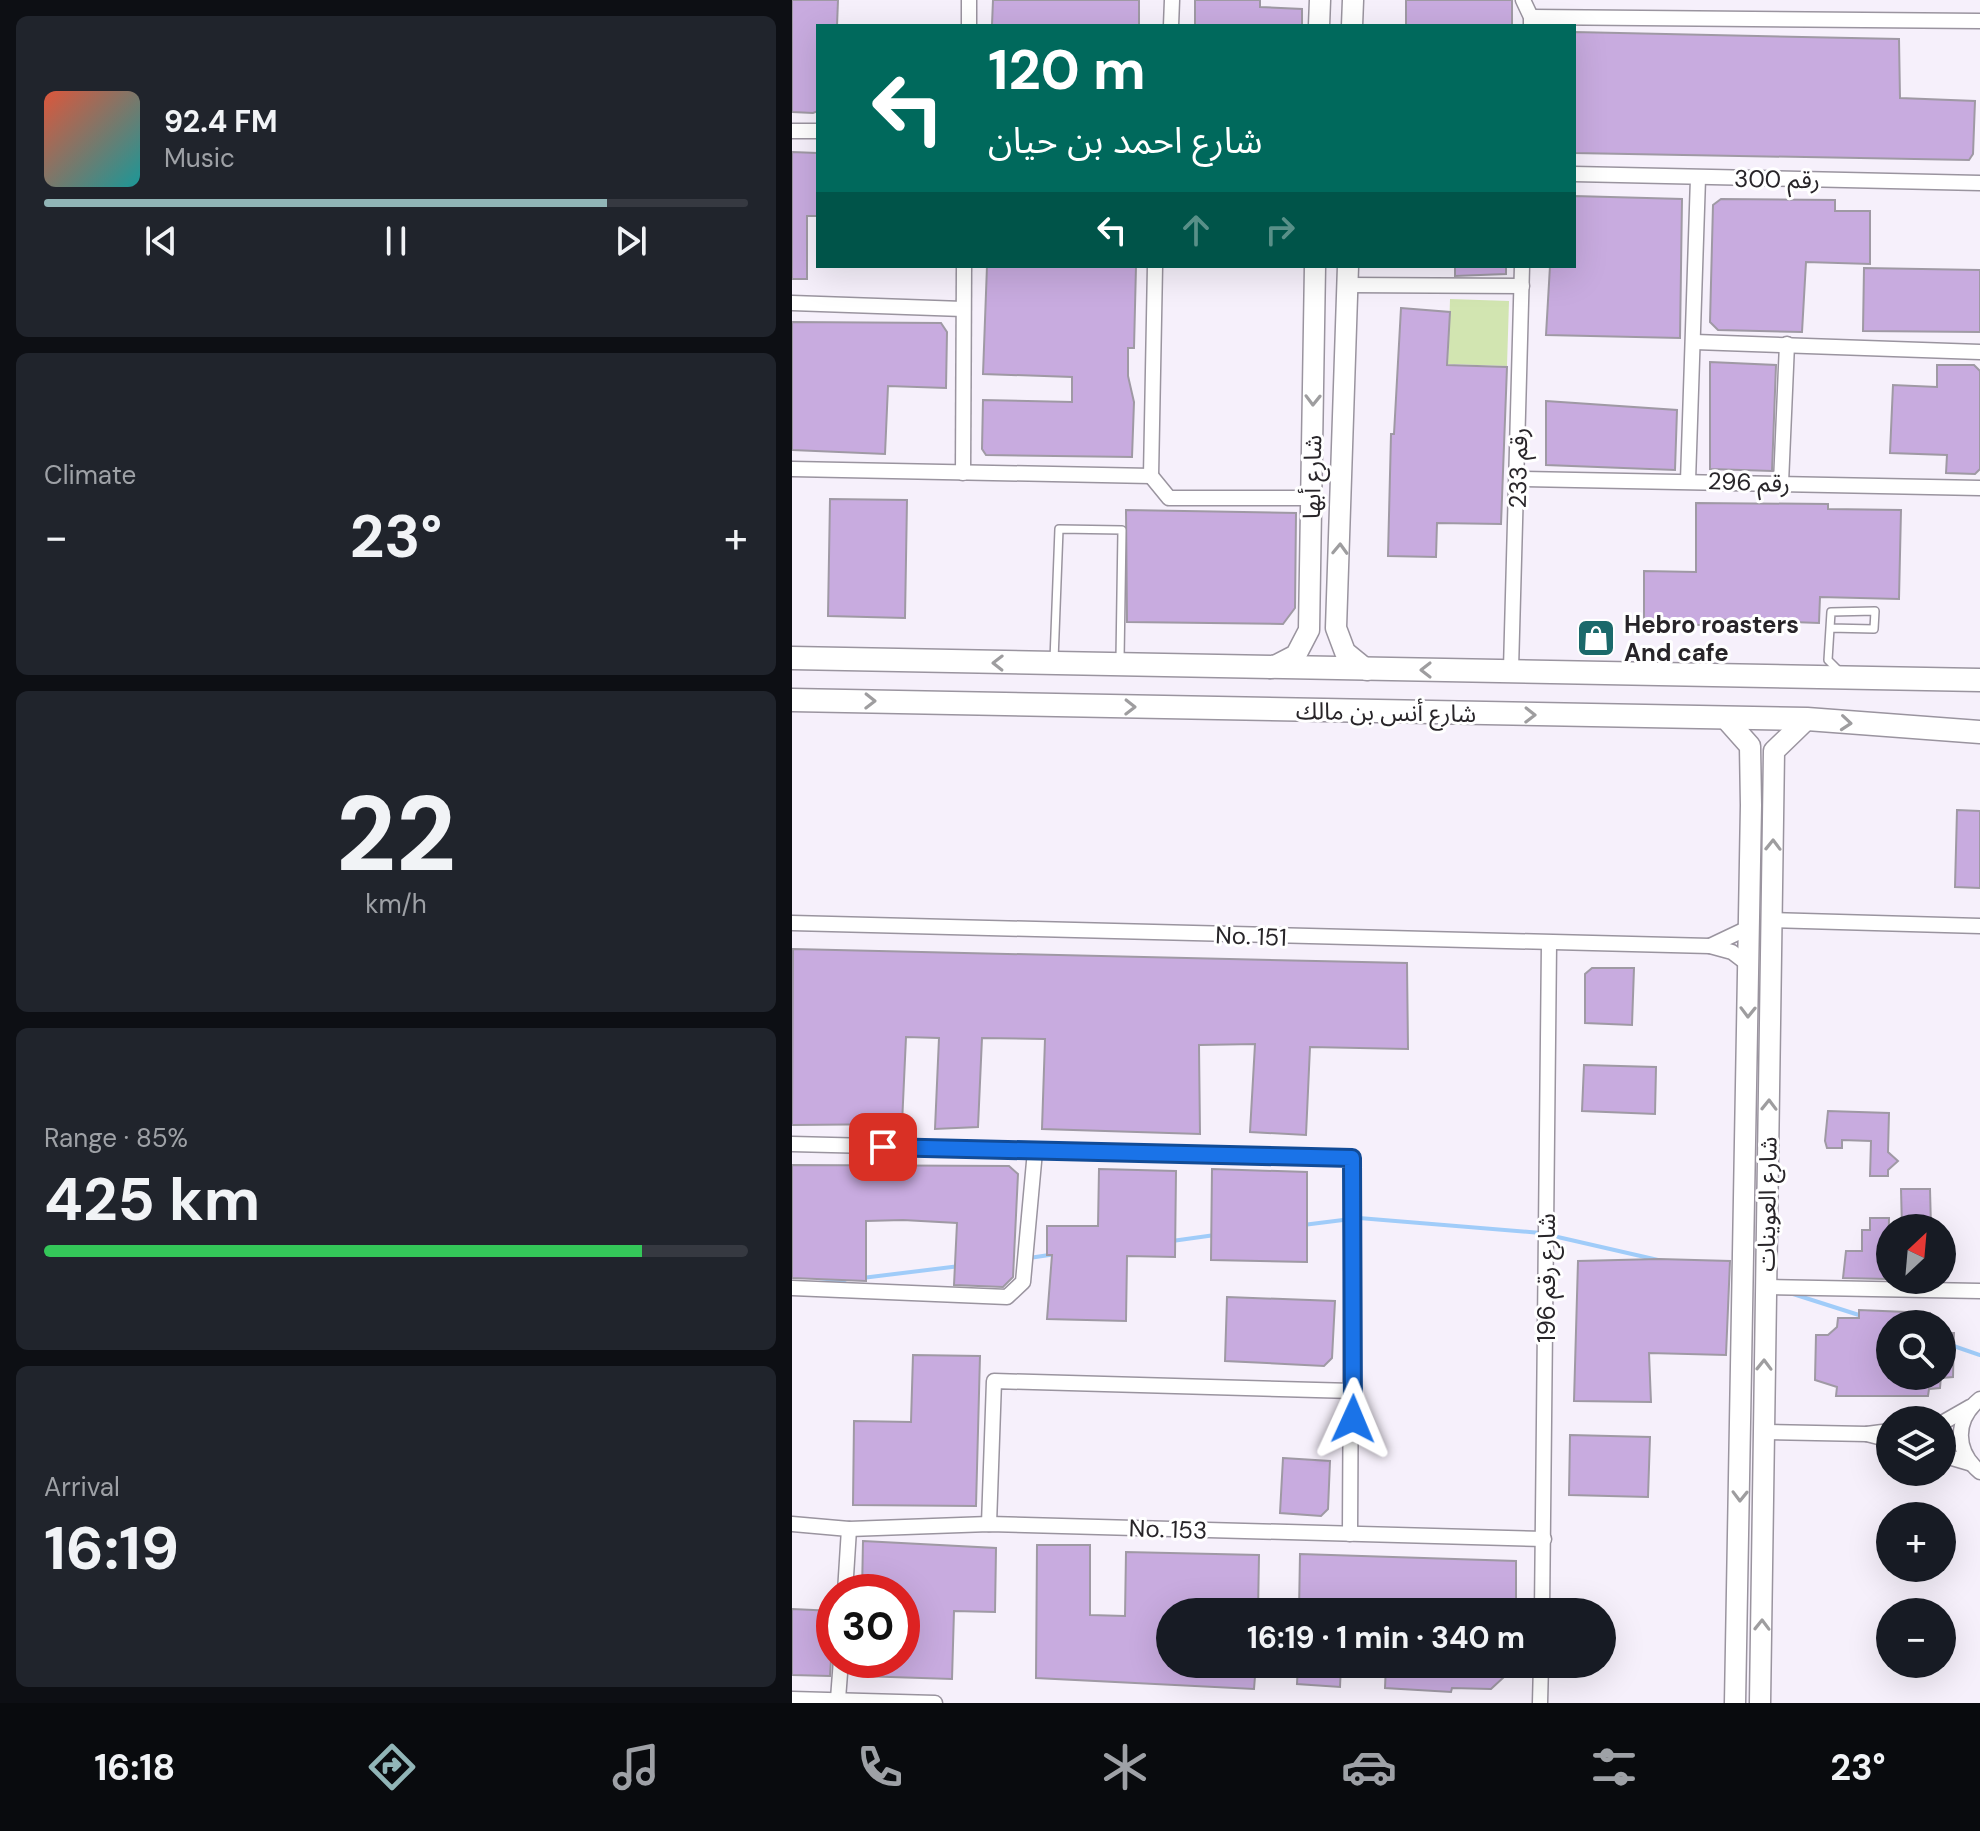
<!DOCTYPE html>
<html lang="en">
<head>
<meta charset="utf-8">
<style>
	:root { --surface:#171b24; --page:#20242c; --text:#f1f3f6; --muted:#9ea1a6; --line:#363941; --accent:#91b5b7 }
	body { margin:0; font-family:"DM Sans","Noto Sans Arabic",sans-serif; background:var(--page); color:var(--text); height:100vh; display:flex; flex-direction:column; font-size:30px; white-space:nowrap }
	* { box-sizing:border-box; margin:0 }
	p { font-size:26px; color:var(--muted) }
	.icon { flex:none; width:44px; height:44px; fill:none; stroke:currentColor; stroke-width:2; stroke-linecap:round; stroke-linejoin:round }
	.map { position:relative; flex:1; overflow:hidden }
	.sheet { display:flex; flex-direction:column; gap:16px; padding:16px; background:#0d0f14; width:792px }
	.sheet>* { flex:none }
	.banner { position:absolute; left:24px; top:24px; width:760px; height:244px; border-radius:0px; box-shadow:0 8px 32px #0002; background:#00695c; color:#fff; overflow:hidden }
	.needle { width:52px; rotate:26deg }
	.controls { position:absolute; left:1084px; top:1214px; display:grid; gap:16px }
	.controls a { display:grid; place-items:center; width:80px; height:80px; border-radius:50%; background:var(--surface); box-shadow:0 8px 32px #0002; font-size:40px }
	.speed { position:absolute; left:24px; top:1574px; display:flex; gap:16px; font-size:40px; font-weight:700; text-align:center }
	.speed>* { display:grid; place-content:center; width:104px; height:104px; border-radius:50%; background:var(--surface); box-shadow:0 8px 32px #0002; line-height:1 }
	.speed .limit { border:12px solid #d22; background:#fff; color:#111 }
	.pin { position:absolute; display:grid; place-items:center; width:68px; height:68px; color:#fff; margin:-34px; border-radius:16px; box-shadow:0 4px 12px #0006 }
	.me { position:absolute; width:88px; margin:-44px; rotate:1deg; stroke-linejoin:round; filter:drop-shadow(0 0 6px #0008) }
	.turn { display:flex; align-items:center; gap:28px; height:168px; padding:0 40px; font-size:36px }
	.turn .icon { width:104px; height:104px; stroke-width:2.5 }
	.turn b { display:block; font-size:56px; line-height:68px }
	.lanes { display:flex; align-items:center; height:76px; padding:0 40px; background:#0003; justify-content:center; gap:40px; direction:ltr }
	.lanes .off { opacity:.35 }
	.big { font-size:60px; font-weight:700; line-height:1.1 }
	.sheet .tile { flex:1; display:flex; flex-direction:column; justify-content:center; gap:12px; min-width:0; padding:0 28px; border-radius:12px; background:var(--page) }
	.sheet .dial { align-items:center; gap:0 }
	.dial b { font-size:104px; line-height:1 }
	.song { display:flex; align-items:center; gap:24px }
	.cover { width:96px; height:96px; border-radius:12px; background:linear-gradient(135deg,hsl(10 70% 55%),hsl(180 70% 35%)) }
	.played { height:8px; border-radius:4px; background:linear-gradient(90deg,var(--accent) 80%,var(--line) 80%) }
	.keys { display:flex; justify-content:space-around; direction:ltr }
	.heat { display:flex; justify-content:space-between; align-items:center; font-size:44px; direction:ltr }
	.charge { height:12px; border-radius:6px; background:linear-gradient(90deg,#34c759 85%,var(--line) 0) }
	.trip { position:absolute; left:364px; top:1598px; width:460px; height:80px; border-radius:40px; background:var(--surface); box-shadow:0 8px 32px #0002; font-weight:700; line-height:80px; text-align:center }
	.dock { display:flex; height:128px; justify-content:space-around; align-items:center; background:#090b0e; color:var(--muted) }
	.dock .icon { width:56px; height:56px }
	.dock .active { color:var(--accent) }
	.dock b { font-size:36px; color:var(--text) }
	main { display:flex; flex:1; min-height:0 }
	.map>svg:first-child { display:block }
</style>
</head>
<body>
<main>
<section class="sheet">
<div class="tile">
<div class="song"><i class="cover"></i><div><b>92.4 FM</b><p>Music</p></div></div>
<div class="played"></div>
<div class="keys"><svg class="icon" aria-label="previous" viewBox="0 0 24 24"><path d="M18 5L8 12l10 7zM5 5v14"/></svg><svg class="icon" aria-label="pause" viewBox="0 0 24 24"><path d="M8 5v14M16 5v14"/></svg><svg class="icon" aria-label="next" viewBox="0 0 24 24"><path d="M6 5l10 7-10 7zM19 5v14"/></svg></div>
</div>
<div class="tile"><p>Climate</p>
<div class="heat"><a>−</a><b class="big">23°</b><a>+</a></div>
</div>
<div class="tile dial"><b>22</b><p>km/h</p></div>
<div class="tile"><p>Range · 85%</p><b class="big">425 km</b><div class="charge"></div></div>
<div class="tile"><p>Arrival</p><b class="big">16:19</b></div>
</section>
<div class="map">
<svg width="1188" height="1703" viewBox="0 0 1188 1703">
	<rect width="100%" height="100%" fill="#f6f0fb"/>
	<path fill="#d2e5b1" d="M658,299L717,301L715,366L656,364Z"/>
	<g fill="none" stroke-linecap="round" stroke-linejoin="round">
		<g stroke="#a0ccf9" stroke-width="4">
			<path d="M511,1225L567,1218L749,1233"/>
			<path d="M757,1235L866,1260"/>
			<path d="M380,1241L423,1235"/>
			<path d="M237,1258L264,1254"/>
			<path d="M70,1278L168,1266"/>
			<path d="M26,1283L53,1280"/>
			<path d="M998,1293L1070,1316"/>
			<path d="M1150,1342L1188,1355"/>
		</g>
	</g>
	<g fill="#c8abdf" stroke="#9f99a4" stroke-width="2">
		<path d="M0,0H46L45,26H26V111L21,113L0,112Z"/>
		<path d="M201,0H347V26L200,25Z"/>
		<path d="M403,0H468V7L510,9V26H403Z"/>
		<rect x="614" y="0" width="106" height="26"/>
		<path d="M782,32L1107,39L1108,98L1183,101L1181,154L1177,160L782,153Z"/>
		<path d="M0,152L25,153V216H15V279H0Z"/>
		<path d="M782,196L890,199L888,338L754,335L758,266H782Z"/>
		<path d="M929,199L1043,200V211H1078V264L1014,262L1010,332L926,330L918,322L921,205Z"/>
		<path d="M195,266H344L342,348H336V376L342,402L340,457L194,455L190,449L191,400L280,402V377L191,374Z"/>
		<path d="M663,266H714V274L663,276Z"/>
		<path d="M1072,268L1188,270V332L1071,331Z"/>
		<path d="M609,308L658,312L655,365L715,367L709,524L645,523L644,557L596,556L599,434H602Z"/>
		<path d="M0,322L149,323L155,332L154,388L96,386L93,454L0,450Z"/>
		<path d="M918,362L984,365L980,471L918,469Z"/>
		<path d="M1145,365H1182L1188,371V469L1183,474L1154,473L1155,455L1098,453L1101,385L1145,387Z"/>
		<path d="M754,401L885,410L883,470L754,465Z"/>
		<path d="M38,499L115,500L113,618L36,616Z"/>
		<path d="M904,503L1036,504V509L1109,510L1107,599L1028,597L1027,623L913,619V625L852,624V571L904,572Z"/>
		<path d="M334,510L504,513L503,608L491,624L335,622Z"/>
		<path d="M1165,810L1188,811V888L1163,887Z"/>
		<path d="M1,949L615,963L616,1049L518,1047L514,1135L458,1132L463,1044L407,1045L408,1134L250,1129L253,1039L190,1038L186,1127L143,1129L147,1038L114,1037L110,1124L0,1125Z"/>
		<path d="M800,968H842L840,1025L793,1023V974Z"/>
		<path d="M792,1065L864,1067L863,1114L790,1111Z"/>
		<path d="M1036,1111L1097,1113L1096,1152L1106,1161L1096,1170V1176H1078L1079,1141L1050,1140V1148H1035L1033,1141Z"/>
		<path d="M0,1165L217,1166L226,1174L221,1277L211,1287L162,1285L165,1223L111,1220L74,1221V1281L0,1278Z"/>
		<path d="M307,1169L384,1171L383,1257L335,1256L334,1321L255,1319L260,1255H255V1226H306Z"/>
		<path d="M420,1169L515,1172V1262L419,1260Z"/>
		<path d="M1109,1189H1138L1139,1228H1110Z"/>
		<path d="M1078,1218H1097L1096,1279L1051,1278L1054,1251H1070V1230H1078Z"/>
		<path d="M867,1259L938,1261L934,1355L857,1353L859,1402L782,1401L786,1261Z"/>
		<path d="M435,1297L543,1301L540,1358L532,1366L433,1361Z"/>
		<path d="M1067,1310L1138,1313V1324H1098V1376H1149L1148,1388L1137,1389L1136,1396H1044L1045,1387L1023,1380L1024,1335H1036L1045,1327L1046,1318H1067Z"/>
		<path d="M1150,1333H1162L1161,1377L1150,1378Z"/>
		<path d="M121,1355L188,1356L184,1506L61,1505L62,1421L119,1422Z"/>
		<path d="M778,1435L858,1437L856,1497L777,1495Z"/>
		<path d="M491,1458L538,1461L536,1509L529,1516L488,1513Z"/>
		<path d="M71,1541L204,1548L203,1612L162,1611L160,1679L68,1676L69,1660H110V1592H70Z"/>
		<path d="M245,1545H298V1615L333,1616L334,1552L467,1555L466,1612H378V1664H464L462,1689L244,1678Z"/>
		<path d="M508,1554L724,1561V1612H507Z"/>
		<path d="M0,1609L42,1611L38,1676L0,1675Z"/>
		<path d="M506,1664H549L548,1687L505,1684Z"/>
		<path d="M594,1664H726L699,1689L660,1688L659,1692L593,1688Z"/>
	</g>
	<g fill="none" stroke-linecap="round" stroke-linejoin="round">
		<defs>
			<g id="lane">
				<path d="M1038,628L1039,612L1083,611L1082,629L1038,628L1036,660L1049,673"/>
				<path d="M262,660L267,529L330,530L328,659"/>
			</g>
			<g id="street">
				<path d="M731,0L739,17V26"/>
				<path d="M739,17L1188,21"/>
				<path d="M177,26V0"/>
				<path d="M379,26L380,0"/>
				<path d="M0,131H26"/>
				<path d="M782,174L1188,183"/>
				<path d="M555,285L730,286"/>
				<path d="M0,303L171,309"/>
				<path d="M903,342L1188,352"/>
				<path d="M0,469L359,476"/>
				<path d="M171,473L172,266"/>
				<path d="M359,476L363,266"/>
				<path d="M359,476L377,498H520"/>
				<path d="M726,479L1188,488"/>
				<path d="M896,481L906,178"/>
				<path d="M989,483L995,344"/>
				<path d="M719,669L730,266"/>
				<path d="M979,920L1188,926"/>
				<path d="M0,923L918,946L940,952L957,965"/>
				<path d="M918,946L958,927"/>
				<path d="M0,1144L560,1158L558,1534"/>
				<path d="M974,1287L1188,1291"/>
				<path d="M0,1288L215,1297L231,1282L243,1151"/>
				<path d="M1188,1399C1162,1420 1163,1451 1188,1472"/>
				<path d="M1150,1423L1178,1407"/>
				<path d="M1098,1431L1075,1434L1098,1440"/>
				<path d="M972,1432L1075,1434"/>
				<path d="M1150,1455L1177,1463"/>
				<path d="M0,1524L57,1529L197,1524L752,1539"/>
				<path d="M197,1524L202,1381L561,1391"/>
				<path d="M53,1592L57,1529"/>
				<path d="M750,1612L757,944"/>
				<path d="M0,1699L143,1703"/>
				<path d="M46,1699L49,1660"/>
				<path d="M748,1703L749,1664"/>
			</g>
			<g id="secondary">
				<path d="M527,26L528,0"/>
				<path d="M560,26L561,0"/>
				<path d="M556,266L544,628L553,652L575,670"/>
				<path d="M479,668L504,655L517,630L523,266"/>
				<path d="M934,719L958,746L959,805L943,1703"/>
				<path d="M968,1703L982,751L1015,719"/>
			</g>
			<g id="primary">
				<path d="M0,658L1188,680"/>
				<path d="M0,700L1015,719L1188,732"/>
			</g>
		</defs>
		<use href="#lane" stroke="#9a949f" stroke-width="10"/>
		<use href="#street" stroke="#9a949f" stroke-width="17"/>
		<use href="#secondary" stroke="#9a949f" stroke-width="23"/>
		<use href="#primary" stroke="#9a949f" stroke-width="25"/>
		<use href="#lane" stroke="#fff" stroke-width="7"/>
		<use href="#street" stroke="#fff" stroke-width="14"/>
		<use href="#secondary" stroke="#fff" stroke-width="20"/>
		<use href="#primary" stroke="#fff" stroke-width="22"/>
	</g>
	<defs><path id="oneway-chevron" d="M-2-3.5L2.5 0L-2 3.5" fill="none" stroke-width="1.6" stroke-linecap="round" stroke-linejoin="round" transform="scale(2)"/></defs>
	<g stroke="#9e9d9f">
		<use href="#oneway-chevron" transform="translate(521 400) rotate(91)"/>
		<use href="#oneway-chevron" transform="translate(548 549) rotate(-88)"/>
		<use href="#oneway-chevron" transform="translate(206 663) rotate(-179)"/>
		<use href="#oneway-chevron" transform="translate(634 670) rotate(180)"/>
		<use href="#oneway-chevron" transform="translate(78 701) rotate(1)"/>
		<use href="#oneway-chevron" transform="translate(338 707) rotate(1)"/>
		<use href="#oneway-chevron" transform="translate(738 715) rotate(1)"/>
		<use href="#oneway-chevron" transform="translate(1054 723) rotate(5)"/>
		<use href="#oneway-chevron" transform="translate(981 845) rotate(-89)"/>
		<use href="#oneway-chevron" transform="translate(956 1012) rotate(91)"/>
		<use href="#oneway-chevron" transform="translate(977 1105) rotate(-89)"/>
		<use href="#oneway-chevron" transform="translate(972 1365) rotate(-89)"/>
		<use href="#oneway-chevron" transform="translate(948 1496) rotate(91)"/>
		<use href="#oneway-chevron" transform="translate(970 1625) rotate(-89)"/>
	</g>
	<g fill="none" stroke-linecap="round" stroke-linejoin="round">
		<defs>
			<path id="route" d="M91,1147L560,1158L561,1419"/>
		</defs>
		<use href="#route" stroke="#114b97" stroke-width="20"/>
		<use href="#route" stroke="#1a73e8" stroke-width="14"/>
	</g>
	<defs>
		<symbol id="shop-square" viewBox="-11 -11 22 22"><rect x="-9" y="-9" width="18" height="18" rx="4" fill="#1b696b" stroke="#fff"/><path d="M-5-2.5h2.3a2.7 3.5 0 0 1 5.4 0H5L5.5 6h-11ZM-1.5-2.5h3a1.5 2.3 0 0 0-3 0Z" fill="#fff"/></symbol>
	</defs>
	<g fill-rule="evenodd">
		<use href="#shop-square" x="782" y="616" width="44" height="44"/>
	</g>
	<g text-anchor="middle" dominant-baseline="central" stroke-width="6" stroke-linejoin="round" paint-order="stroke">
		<g font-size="24" fill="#282529" stroke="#fff">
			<text transform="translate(985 179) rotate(1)">رقم 300</text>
			<text transform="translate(726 468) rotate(-89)">رقم 233</text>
			<text transform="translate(520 477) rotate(-89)">شارع أبها</text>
			<text transform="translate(957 482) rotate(2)">رقم 296</text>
			<text transform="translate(594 712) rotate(1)">شارع أنس بن مالك</text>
			<text transform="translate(459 936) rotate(2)">No. 151</text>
			<text transform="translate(975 1204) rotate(-89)">شارع العوينات</text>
			<text transform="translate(754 1278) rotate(-90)">شارع رقم 196</text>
			<text transform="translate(376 1529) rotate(2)">No. 153</text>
		</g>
		<g font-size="24" font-weight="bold" fill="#282529" stroke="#fff" text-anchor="start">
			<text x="832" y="624">Hebro roasters<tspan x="832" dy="28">And cafe</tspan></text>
		</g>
	</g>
</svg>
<div class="controls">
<a><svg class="needle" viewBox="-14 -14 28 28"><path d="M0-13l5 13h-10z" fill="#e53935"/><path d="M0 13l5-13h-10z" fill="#9ea1a6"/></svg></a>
<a><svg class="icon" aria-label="search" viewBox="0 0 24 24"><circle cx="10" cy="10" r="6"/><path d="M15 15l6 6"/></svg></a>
<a><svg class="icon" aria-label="layers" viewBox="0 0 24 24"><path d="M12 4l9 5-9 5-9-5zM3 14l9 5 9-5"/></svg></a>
<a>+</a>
<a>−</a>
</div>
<div class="speed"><div class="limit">30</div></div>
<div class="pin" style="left:91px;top:1147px;background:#d93025"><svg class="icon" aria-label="arrive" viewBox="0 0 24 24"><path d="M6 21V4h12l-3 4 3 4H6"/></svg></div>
<svg class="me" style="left:561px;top:1419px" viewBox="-20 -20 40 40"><path d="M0-17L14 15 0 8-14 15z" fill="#1a73e8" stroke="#fff" stroke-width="4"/></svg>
<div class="trip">16:19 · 1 min · 340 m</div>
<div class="banner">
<div class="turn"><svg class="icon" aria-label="left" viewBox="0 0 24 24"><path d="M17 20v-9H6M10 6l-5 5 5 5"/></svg><div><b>120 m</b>شارع احمد بن حيان</div></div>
<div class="lanes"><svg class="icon" aria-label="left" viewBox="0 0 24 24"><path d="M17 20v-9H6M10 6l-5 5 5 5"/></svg><svg class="icon off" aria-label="ahead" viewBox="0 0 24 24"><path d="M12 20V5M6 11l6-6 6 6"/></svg><svg class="icon off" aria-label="right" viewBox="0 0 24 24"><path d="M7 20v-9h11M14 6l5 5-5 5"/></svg></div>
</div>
</div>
</main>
<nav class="dock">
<b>16:18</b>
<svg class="icon active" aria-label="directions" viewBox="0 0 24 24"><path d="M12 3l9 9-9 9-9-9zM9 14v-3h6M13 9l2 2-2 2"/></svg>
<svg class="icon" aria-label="music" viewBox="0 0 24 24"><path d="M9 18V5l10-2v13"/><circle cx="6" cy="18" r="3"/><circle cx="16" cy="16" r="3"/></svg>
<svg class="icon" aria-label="phone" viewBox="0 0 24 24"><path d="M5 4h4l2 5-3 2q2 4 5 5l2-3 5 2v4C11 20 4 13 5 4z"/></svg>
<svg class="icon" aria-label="climate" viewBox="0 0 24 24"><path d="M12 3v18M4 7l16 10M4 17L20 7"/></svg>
<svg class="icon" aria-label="car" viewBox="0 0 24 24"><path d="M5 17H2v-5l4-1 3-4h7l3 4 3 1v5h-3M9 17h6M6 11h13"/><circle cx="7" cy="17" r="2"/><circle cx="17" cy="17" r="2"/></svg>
<svg class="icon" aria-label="filters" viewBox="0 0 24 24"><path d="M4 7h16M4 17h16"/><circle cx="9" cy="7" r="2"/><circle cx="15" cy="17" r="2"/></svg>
<b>23°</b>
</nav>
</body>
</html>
